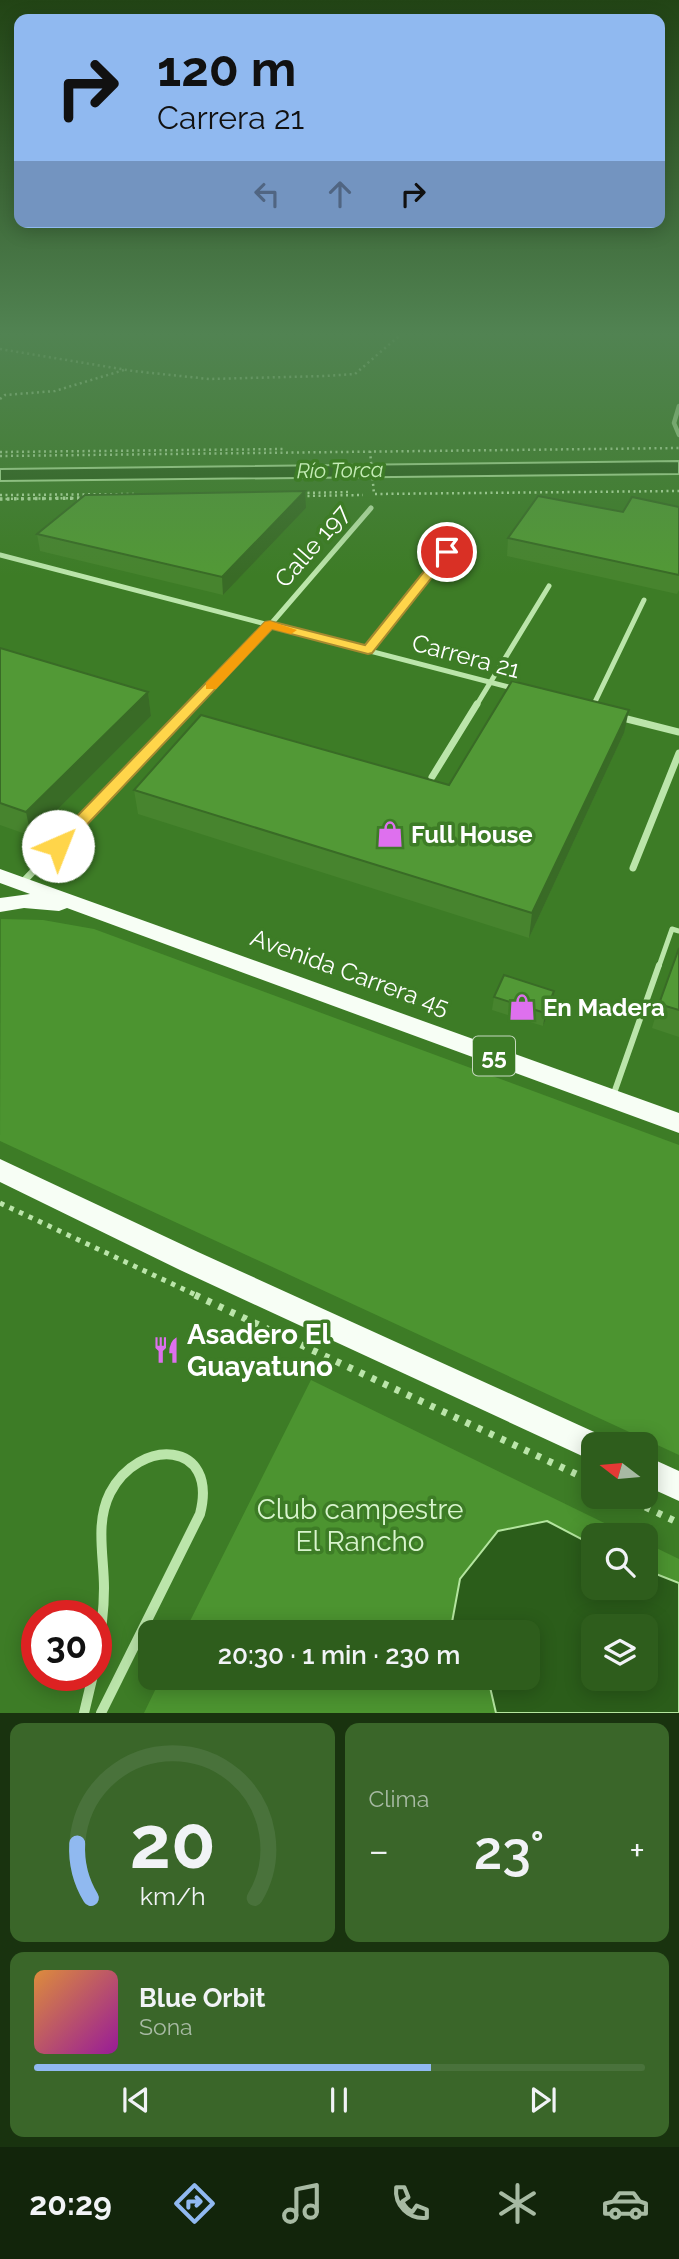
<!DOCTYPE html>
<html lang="es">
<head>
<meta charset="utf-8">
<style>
	:root { --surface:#2e5d1c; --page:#3a6629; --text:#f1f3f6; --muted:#a7baa3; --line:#49723b; --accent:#90b9f0 }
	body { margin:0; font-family:Raleway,sans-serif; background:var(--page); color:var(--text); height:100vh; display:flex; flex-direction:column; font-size:26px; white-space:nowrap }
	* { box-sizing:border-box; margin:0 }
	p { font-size:23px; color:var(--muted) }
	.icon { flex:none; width:38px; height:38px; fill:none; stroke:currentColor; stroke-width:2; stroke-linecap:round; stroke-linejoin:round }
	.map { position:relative; height:1713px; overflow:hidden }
	.details { display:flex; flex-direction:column; gap:10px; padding:10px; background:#19330f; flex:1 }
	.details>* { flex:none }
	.banner { position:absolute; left:14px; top:14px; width:651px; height:214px; border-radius:14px; box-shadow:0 4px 18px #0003; background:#90b9f0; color:#111; overflow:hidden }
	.needle { width:46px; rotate:286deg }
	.tools { position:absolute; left:581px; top:1432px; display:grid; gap:14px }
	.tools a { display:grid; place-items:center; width:77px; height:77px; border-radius:14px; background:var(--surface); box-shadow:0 4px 18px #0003; font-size:35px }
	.speed { position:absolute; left:21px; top:1600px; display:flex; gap:14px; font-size:35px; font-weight:700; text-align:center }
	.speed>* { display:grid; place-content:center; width:91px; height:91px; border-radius:50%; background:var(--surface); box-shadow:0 4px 18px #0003; line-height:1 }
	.speed .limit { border:10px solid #d22; background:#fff; color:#111 }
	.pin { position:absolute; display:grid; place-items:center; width:60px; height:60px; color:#fff; margin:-30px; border:4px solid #fff; border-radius:50%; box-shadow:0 2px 7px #0007 }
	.me { position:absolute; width:77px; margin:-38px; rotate:44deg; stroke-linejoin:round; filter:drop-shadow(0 0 5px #0008) }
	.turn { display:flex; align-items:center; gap:24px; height:147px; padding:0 28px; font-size:32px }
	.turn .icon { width:91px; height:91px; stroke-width:2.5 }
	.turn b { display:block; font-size:49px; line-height:60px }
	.lanes { display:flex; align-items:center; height:66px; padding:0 28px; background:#0003; justify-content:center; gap:35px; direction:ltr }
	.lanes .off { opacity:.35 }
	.big { font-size:52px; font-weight:600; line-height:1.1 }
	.details .widget { flex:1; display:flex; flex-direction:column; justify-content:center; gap:10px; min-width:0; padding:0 24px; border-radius:14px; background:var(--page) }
	.details .dial { align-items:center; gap:0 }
	.dial svg { height:182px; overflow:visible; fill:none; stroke:var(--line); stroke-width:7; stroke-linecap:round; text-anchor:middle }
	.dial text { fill:var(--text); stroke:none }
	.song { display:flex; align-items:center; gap:21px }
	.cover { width:84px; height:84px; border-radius:10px; background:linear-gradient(135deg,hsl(30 70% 55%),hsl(300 70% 35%)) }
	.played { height:7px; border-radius:4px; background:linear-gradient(90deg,var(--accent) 65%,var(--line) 65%) }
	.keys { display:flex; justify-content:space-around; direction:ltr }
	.heat { display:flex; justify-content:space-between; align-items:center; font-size:38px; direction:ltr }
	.details .tiles { flex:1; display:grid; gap:10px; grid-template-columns:1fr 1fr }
	.widget:last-child { grid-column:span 2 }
	.trip { position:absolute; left:138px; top:1620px; width:402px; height:70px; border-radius:14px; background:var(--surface); box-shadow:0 4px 18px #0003; font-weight:600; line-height:70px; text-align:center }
	.dock { display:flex; height:112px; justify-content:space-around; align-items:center; background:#12250b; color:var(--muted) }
	.dock .icon { width:49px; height:49px }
	.dock .current { color:var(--accent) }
	.dock b { font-size:32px; color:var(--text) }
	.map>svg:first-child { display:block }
</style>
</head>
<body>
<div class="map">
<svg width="679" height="1713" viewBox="0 0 679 1713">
	<rect width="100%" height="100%" fill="#3d7c26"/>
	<g fill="#4c9430" fill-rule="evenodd">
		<path d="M1,919L43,920L94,929L679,1145V1455L0,1141Z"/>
		<path d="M311,1380L629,1535H593V1587H646V1543L679,1559V1713H144L161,1678H528V1633H184ZM593,1626H646V1678H593Z"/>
	</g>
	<g fill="#2b5d1a" stroke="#b4e59f" stroke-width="2" fill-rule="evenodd">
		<path d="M679,461V474L0,481V469Z"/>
		<path d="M547,1521L593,1545V1587H646V1570L679,1583V1713H496L490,1687L482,1678H528V1633H450L460,1579L498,1531ZM593,1626H646V1678H593Z"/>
	</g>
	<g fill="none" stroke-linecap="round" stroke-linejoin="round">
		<path stroke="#b4e59f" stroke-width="4.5" d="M679,406L674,423L679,435"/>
		<g stroke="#bbe5aa" stroke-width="2.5" stroke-dasharray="2 3.5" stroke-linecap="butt">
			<path d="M0,349L133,371L209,379L325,376L355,374L399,336"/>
			<path d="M0,399L5,395L55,391L124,370"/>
			<path d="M370,451L374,494"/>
			<path d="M0,452L286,449"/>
			<path d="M0,456L679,448"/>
			<path d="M302,493L349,492"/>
			<path d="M375,494L679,491"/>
			<path d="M0,495L136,494"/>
			<path d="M302,496L363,495"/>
			<path d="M0,499L87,498"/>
		</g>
		<path stroke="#bbe5aa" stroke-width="3.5" stroke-dasharray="2.5 4.5" stroke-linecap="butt" d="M0,499L87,498"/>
		<path stroke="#bbe5aa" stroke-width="5" stroke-dasharray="4.5 6" stroke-linecap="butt" d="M0,1203L198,1296"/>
		<g stroke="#bbe5aa" stroke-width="7" stroke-dasharray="5 8" stroke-linecap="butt">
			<path d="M195,1295L593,1482"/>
			<path d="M622,1496L679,1523"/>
		</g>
		<path stroke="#bbe5aa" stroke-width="5" d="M659,966L672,929L679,931"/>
		<path stroke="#bbe5aa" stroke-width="6" d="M613,1096L659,965"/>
		<g stroke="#bbe5aa" stroke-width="5">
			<path d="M0,555L516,689"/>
			<path d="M368,650L462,532"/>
			<path d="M193,706L270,625L371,508"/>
			<path d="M476,706L549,586"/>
			<path d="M593,706L644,600"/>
		</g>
		<g stroke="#bbe5aa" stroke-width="7">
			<path d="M591,709L594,704"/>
			<path d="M619,717L679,732"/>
			<path d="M432,777L477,704"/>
			<path d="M633,868L679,753"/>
			<path d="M22,883L194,704"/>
		</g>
		<g stroke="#bbe5aa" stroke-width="10">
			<path d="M96,1657C101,1634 104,1611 104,1588C104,1556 95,1523 110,1493C139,1437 219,1440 200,1514L101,1713"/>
			<path d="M84,1713L93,1675"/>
		</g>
		<g fill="#f7fef5" fill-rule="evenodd">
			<path d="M0,869L679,1113V1133L67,908L59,911L24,908L0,912V898L30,894L0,883Z"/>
			<path d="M0,1159L198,1252L603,1436L607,1444H593V1461L180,1270L0,1182Z"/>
			<path d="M646,1456L679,1471V1501L646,1486Z"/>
		</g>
	</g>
	<g fill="#47842e">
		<path d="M679,507V590L677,594L507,556L508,538L623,512Z"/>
		<path d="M306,508L223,595L40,551L37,534Z"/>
		<path d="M0,648L148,692L151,716L31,836L0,825Z"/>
		<path d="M624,733L529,938L138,814L134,790L449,785Z"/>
		<path d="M679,948V1037L652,1028L659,1004Z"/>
		<path d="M494,997L552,1004L543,1026L492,1010Z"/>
	</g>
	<g fill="#396b26">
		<path d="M305,491L306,508L223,595L222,577Z"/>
		<path d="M148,692L151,716L31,836L26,812Z"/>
		<path d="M629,710L624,733L529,938L532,913Z"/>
		<path d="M554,991L552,1004L543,1026L545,1013Z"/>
	</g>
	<g fill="#529936" stroke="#396b26" stroke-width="2">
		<path d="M305,491L222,577L37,534L85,495Z"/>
		<path d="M538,496L623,512L632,497L679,507V575L508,538Z"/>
		<path d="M0,648L148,692L26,812L0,803Z"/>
		<path d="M512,681L629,710L532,913L134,790L201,715L449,785Z"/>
		<path d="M679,948V1010L659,1004Z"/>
		<path d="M504,975L554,991L545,1013L494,997Z"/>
	</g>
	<linearGradient id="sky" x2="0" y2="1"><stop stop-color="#224415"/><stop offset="0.58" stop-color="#518352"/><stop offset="1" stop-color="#518352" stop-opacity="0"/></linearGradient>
	<rect width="679" height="576" fill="url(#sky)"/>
	<path fill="#ffd54a" stroke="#a68a30" stroke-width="2" d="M442,549L452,552L372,653L368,654L272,629L63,850H52L50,846L52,842L265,622L270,621L365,645Z"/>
	<path fill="#f59e0b" d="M270,621L297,630L291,634L272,629L216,689H206V683L265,622Z"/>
	<defs>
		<symbol id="shop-bare" viewBox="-9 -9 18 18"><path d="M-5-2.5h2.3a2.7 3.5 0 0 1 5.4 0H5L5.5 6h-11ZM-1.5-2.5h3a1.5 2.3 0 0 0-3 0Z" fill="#de70ee" stroke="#3d7c26" stroke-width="2.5" paint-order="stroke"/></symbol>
		<symbol id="restaurant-bare" viewBox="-9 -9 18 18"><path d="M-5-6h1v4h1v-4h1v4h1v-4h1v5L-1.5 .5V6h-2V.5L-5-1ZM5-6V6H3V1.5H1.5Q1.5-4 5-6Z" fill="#de70ee" stroke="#3d7c26" stroke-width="2.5" paint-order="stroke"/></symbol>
	</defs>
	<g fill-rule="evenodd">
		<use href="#shop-bare" x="371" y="815" width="38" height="38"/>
		<use href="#shop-bare" x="503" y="988" width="38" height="38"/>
		<use href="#restaurant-bare" x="147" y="1331" width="38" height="38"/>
	</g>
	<g text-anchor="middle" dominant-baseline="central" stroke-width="7" stroke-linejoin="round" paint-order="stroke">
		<g font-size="21" font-style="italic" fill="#c5ecb6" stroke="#3d7c26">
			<text transform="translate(340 470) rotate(-1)">Río Torca</text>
		</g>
		<rect fill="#3d7c26" stroke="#c5d8be" stroke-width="2" x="473" y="1036.5" width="42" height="39" rx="5"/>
		<g font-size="23" font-weight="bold" fill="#fff">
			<text x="494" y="1056">55</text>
		</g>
		<g font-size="24" fill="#fff" stroke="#3d7c26">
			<text transform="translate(312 546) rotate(-49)">Calle 197</text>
			<text transform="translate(466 656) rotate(15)">Carrera 21</text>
			<text transform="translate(350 972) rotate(20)">Avenida Carrera 45</text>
		</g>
		<g font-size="24" font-weight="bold" fill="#fff" stroke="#3d7c26" text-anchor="start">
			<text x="411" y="834">Full House</text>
			<text x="543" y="1007">En Madera</text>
		</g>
		<g font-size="28" font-weight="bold" fill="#fff" stroke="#3d7c26" text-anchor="start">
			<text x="187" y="1334">Asadero El<tspan x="187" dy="32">Guayatuno</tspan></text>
		</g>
		<g font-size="28" fill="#d8f4cd" stroke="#3d7c26">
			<text x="360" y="1509">Club campestre<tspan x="360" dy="32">El Rancho</tspan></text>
		</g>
	</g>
</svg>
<div class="tools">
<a><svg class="needle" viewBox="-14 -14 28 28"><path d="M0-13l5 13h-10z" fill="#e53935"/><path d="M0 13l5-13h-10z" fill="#a7baa3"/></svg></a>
<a><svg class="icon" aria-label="search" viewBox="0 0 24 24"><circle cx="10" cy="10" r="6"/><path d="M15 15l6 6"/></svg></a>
<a><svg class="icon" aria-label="layers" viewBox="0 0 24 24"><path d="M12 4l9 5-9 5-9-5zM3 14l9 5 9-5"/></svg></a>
</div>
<div class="speed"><div class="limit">30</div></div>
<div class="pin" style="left:447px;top:552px;background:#d93025"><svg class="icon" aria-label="arrive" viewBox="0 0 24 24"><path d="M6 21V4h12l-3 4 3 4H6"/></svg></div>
<svg class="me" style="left:58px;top:846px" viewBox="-20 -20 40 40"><circle r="19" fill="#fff"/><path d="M0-13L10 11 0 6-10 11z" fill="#ffd54a"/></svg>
<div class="trip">20:30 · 1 min · 230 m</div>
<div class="banner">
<div class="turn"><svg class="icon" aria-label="right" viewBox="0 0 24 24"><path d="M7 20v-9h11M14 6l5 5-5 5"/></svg><div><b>120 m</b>Carrera 21</div></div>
<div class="lanes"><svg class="icon off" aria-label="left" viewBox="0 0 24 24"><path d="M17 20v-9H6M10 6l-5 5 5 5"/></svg><svg class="icon off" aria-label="ahead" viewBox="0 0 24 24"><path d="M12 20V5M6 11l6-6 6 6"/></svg><svg class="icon" aria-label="right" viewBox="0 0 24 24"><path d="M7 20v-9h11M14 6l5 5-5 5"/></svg></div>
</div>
</div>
<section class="details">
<div class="tiles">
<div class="widget dial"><svg viewBox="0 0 100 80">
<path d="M14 69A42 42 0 1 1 86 69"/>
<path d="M14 69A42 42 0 0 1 8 45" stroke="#90b9f0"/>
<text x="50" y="56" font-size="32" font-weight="700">20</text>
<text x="50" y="72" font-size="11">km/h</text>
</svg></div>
<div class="widget"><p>Clima</p>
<div class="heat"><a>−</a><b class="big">23°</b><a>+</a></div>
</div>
<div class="widget">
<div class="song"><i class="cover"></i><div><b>Blue Orbit</b><p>Sona</p></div></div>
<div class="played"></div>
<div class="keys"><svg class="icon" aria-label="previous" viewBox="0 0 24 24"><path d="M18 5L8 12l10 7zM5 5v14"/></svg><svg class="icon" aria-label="pause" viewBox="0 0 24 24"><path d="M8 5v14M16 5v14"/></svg><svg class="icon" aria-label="next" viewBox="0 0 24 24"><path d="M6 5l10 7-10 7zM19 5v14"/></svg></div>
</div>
</div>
</section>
<nav class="dock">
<b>20:29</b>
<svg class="icon current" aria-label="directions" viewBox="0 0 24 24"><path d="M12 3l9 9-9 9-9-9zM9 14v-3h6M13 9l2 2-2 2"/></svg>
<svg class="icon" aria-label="music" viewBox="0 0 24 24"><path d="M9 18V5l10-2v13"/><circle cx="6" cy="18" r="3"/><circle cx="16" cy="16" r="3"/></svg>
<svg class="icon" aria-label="phone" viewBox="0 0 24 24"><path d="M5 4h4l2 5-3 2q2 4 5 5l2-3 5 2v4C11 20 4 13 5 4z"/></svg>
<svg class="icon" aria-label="climate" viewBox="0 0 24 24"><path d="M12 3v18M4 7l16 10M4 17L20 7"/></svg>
<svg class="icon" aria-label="car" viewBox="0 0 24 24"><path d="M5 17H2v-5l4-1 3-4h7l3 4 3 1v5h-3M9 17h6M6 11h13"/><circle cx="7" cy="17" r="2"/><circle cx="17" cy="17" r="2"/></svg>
</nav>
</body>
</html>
